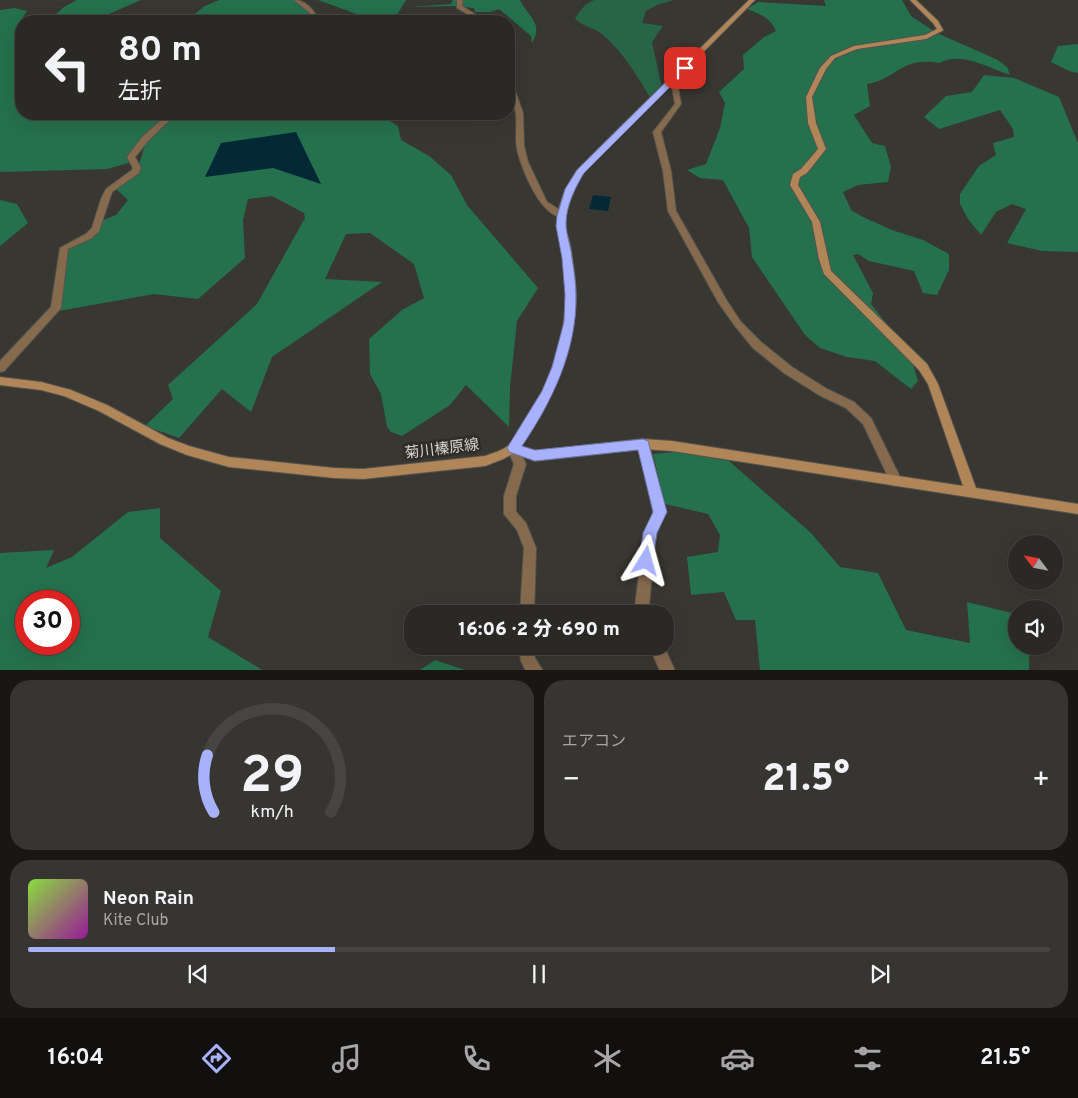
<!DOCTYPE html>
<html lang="ja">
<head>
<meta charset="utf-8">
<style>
	:root { --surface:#2b2925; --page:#373532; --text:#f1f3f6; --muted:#a6a6a7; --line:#474542; --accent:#a7b1fc }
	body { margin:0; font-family:Overpass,"Noto Sans JP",sans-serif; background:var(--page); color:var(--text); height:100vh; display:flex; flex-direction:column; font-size:19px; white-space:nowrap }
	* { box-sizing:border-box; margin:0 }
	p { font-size:16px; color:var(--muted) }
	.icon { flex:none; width:28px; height:28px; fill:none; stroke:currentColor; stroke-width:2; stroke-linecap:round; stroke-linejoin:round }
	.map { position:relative; height:670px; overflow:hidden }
	.drawer { display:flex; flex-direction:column; gap:10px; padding:10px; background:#181714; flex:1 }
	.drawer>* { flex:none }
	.hud { position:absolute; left:15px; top:15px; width:500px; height:105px; border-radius:20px; box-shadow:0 5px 20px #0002,0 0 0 1px var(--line); background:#2b2925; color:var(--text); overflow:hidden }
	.needle { width:32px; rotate:302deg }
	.tools { position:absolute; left:1008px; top:535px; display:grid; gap:10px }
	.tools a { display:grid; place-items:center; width:55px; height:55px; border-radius:50%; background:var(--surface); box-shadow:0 5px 20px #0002,0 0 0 1px var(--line); font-size:25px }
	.speed { position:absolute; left:15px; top:590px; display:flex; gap:10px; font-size:25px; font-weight:700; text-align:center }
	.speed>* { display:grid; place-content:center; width:65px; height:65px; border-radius:50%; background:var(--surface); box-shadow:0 5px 20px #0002,0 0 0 1px var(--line); line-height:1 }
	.speed .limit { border:8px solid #d22; background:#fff; color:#111 }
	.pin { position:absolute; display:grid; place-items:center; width:42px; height:42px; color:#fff; margin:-21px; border-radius:10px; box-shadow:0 2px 8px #0006 }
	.me { position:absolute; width:55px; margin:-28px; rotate:8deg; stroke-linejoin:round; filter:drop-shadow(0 0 4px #0008) }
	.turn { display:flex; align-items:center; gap:18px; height:105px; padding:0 20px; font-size:22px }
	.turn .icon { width:65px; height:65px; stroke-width:2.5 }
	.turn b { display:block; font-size:35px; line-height:42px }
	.big { font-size:38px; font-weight:800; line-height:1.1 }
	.drawer .card { flex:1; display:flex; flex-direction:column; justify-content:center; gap:8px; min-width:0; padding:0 18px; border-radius:20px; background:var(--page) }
	.drawer .dial { align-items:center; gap:0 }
	.dial svg { height:130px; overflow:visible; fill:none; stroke:var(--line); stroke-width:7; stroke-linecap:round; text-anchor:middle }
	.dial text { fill:var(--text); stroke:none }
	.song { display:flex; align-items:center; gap:15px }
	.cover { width:60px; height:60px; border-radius:8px; background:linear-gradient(135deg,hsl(90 70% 55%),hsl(300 70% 35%)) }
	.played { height:5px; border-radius:2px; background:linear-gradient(90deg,var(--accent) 30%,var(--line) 30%) }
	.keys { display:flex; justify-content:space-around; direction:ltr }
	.heat { display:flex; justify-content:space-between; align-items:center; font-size:28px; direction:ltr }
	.drawer .tiles { flex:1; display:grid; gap:10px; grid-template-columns:1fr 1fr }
	.card:last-child { grid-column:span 2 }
	.trip { position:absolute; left:404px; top:605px; width:270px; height:50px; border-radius:20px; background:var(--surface); box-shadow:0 5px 20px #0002,0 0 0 1px var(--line); font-weight:800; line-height:50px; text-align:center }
	.dock { display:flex; height:80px; justify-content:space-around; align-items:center; background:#11100f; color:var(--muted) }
	.dock .icon { width:35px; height:35px }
	.dock .current { color:var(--accent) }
	.dock b { font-size:22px; color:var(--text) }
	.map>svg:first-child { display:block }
</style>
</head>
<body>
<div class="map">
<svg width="1078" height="671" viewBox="0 0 1078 671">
	<rect width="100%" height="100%" fill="#393731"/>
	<path fill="#286446" d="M594,0H674L657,5L646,11L642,23L663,26L652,42L662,88L650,97C635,73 624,53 602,34C593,27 582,27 575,18L585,5Z"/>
	<g fill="#25714d" fill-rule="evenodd">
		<path d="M77,0H141L104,16L98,21H48L64,7Z"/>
		<path d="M219,0H295L311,11L316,21H186L205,6Z"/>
		<path d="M318,0H406L395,18L425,20L455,16L463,21H355L357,14Z"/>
		<path d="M453,0H520C528,17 544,23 532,43L531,36L499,9L490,12H475L474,8L454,6L411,7L451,4Z"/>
		<path d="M824,0H902L911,16L937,33L998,60L1007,67L1010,75C989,68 960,51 940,63C900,56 898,79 867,84L870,106L854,115L872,143L885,146L891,167L888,182L858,185L843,192L851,210L863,217L892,230L923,240L949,254V270L937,295L923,293L914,271L869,261L858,254L853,255L873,293L871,304L910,354L918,381L911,389L875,361L847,357L820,348L805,335L752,257L749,228L723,180L700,178L687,170L706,164L720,128L725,103L719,92L744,69L743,55L764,37L776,31C770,17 759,14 747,9L758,2L826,6Z"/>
		<path d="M15,8L27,11L16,28L21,29V114H342L343,116H381L398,126L401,140L429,156L451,175L467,205L538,288L517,321L510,387L509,427L466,385L450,405L402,436L391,432L387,427L381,394L370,374L369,339L402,310L424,298L414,264L370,233L346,234L325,279L382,282L272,357L251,412L222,389L179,438L145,426L173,399L168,385L257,304L305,218L304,213L272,196L248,199L243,220L245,258L198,299L154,294L53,312L64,248L89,236L94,224L116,215L128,200L114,187C135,171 141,168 145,141L132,162L107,169L0,172V10Z"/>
		<path d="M1078,44V73L1069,71L1051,62L1058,46Z"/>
		<path d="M984,75L1014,78L1059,97L1078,143V252L1042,251L1007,243L1026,209L1012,204L996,212L981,235L968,219L960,204V194L979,166L996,155L993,143L1014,137L1013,129L1000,110L939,129L924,117L946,96L972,92Z"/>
		<path d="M0,200L17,204L28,223L0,246Z"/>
		<path d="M676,452L729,461L811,533L840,567L878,573L906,630L970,643L967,602L1016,614V646H1029V670H760L755,620H736L724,592L691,595L687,557L718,552L720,535L708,514L665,504L653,454Z"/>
		<path d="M160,508V538L221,591L208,637L262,670H0V553L54,550L46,568L72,557L128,512ZM26,601H69V644H26Z"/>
		<path d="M435,660L465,670H420Z"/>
	</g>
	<g fill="#022935">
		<path d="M296,132L321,184L273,168L205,177L221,143Z"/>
		<path d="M593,195L611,197L608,211L589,209Z"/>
	</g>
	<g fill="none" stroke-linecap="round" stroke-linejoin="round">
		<defs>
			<g id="street">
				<path d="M294,0C306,0 315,11 319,21H313L310,13Z"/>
				<path d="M457,0H463L462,6L486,21H479L457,8Z"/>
				<path d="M509,80L512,82L523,113L524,146L528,162L547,202L565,213V217C541,220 521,167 517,149C515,137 517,125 516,114C514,102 508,92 509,80Z"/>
				<path d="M671,80L678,87L681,104L661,132L671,171L676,211L727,301L741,322L761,342L792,367L827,389L854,402L871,418L902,481L900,485L896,486L892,485L863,424L846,408L819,395L784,373L753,348L735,326L718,302L668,211L663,171L653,132L675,104L672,87L668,82Z"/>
				<path d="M168,114H176L148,141L135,157L141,168L139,173L112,192L99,231L92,238L68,249L61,308L4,371L0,372V361L51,307L60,248L86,234L92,228L101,199L106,189L132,170L133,168L127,157L142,137Z"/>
				<path d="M643,439L647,441L649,444L666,512L656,533L649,606L651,614H637L635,606L644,533L654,512L637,444L639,441Z"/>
				<path d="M513,443L517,445L526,464L516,496V512L526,523L536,548L534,614H520L524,548L517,530L504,514V496L514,464L507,448L509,445Z"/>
				<path d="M519,646H533L535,658L543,671H526L521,661Z"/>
				<path d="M649,646H664L675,671H660Z"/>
			</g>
			<path id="secondary" d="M749,0H755L583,173C575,187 567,203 565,219C565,229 569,239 571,249C573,265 576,282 576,298C574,354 550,400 521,446L535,451L643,439L672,441L963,486L928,384L919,370L824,274L819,259L812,222L790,185L793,174L801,169L818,149L808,123L806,97L820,68L831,56L854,46L925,35L937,29L933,23L910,0H916L938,21L943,30L942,31L926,39L857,49L835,58L826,69L812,97L816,123L826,149L807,173L800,177L798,185L820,222L831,271L927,364L938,384L976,488L1078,504V514L672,451L643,449L535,461L514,453L503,459L485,466L363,479L334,478L229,467L187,455L160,444L99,411L64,396L41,390L0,385V377L41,382L71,390L107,405L168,438L189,446L229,457L334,468L363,469L485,456C493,453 502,451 509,445C515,439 520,430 524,423C549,386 564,343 566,298C567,282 564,265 562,249C560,240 557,232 557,223C557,204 568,185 577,170Z"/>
		</defs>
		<use href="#street" stroke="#55534e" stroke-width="2"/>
		<use href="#secondary" stroke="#55534e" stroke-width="2"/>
		<use href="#street" fill="#856a4e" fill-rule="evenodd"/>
		<use href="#secondary" fill="#b08558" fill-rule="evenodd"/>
	</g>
	<path fill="#a7b1fc" stroke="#6d73a4" d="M682,66L689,68L584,173C575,188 566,206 566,224C566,235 571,246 572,258C574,270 576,283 576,296C577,350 552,402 522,446L535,450L643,439L648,441L667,512L657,533L652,566L646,568L641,566L639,561L643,533L653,512L638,450L535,461L509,452L507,448L542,391L552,367L564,322L565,295L562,258L556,226L557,216L565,189L577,170Z"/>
	<g text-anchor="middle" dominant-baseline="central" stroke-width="5" stroke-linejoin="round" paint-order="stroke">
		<g font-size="15" fill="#d5d4d0" stroke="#2f2d27">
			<text transform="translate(442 450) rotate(-7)">菊川榛原線</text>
		</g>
	</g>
</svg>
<div class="tools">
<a><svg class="needle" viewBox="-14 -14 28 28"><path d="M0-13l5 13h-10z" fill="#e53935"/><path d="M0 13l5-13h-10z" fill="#a6a6a7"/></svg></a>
<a><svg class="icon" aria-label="sound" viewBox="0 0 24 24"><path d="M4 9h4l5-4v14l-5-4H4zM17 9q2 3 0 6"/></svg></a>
</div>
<div class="speed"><div class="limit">30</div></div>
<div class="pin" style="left:685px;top:68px;background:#d93025"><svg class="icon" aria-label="arrive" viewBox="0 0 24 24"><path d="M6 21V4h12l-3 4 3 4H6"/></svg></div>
<svg class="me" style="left:646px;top:561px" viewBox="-20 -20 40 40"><path d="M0-17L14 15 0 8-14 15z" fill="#a7b1fc" stroke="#fff" stroke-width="4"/></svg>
<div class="trip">16:06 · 2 分 · 690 m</div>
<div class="hud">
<div class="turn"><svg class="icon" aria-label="left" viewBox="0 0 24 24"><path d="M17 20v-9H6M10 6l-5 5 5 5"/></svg><div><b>80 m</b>左折</div></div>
</div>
</div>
<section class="drawer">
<div class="tiles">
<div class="card dial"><svg viewBox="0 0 100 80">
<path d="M14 69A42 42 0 1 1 86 69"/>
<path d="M14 69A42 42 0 0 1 10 34" stroke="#a7b1fc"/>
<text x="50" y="56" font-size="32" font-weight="700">29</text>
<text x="50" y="72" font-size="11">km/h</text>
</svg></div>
<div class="card"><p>エアコン</p>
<div class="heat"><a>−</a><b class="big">21.5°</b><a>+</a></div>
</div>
<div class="card">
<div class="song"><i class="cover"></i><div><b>Neon Rain</b><p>Kite Club</p></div></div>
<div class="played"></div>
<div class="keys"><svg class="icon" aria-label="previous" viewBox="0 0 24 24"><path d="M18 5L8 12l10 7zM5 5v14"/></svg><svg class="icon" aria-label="pause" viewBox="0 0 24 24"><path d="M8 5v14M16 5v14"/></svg><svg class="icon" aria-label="next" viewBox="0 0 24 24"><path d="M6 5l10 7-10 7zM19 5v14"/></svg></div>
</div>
</div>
</section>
<nav class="dock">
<b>16:04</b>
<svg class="icon current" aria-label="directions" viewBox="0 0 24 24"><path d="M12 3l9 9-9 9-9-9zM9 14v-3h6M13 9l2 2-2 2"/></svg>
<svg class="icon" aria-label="music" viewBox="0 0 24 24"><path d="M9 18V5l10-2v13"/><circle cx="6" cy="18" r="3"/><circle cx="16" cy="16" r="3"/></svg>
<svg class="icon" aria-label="phone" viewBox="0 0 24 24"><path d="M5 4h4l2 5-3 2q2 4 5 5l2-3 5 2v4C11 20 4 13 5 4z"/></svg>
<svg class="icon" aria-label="climate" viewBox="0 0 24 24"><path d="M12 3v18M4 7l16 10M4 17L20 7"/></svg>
<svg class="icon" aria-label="car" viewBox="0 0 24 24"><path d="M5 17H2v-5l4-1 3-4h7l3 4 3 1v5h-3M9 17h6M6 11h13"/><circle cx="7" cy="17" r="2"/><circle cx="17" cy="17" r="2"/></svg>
<svg class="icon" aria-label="filters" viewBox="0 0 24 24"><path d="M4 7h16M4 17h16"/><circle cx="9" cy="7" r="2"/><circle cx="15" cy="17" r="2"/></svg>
<b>21.5°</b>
</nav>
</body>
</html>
